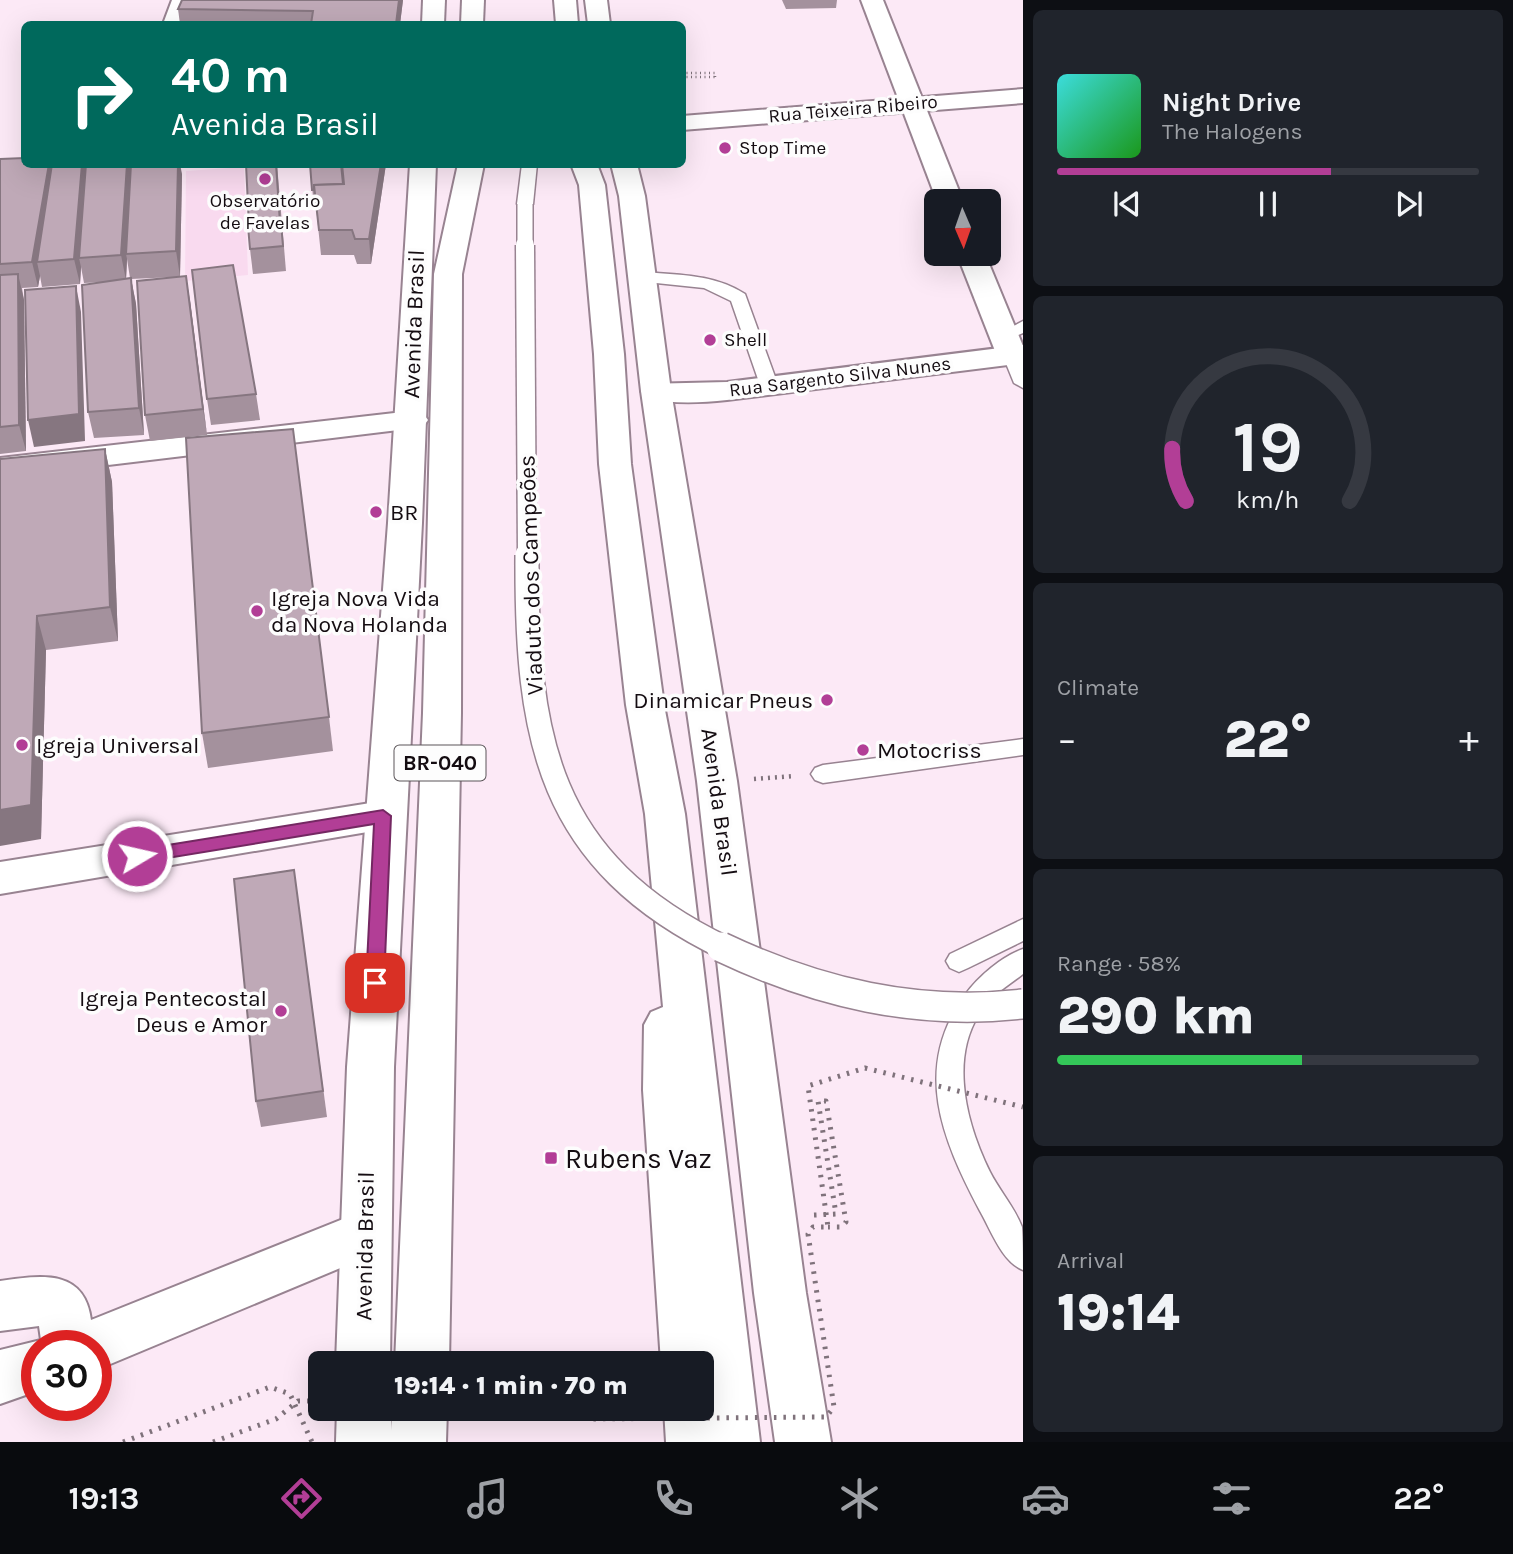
<!DOCTYPE html>
<html lang="en">
<head>
<meta charset="utf-8">
<style>
	:root { --surface:#171b24; --page:#20242c; --text:#f1f3f6; --muted:#9ea1a6; --line:#363941; --accent:#b23e96 }
	body { margin:0; font-family:Karla,sans-serif; background:var(--page); color:var(--text); height:100vh; display:flex; flex-direction:column; font-size:26px; white-space:nowrap }
	* { box-sizing:border-box; margin:0 }
	p { font-size:23px; color:var(--muted) }
	.icon { flex:none; width:38px; height:38px; fill:none; stroke:currentColor; stroke-width:2; stroke-linecap:round; stroke-linejoin:round }
	.map { position:relative; flex:1; overflow:hidden }
	.drawer { display:flex; flex-direction:column; gap:10px; padding:10px; background:#0d0f14; width:490px }
	.drawer>* { flex:none }
	.hud { position:absolute; left:21px; top:21px; width:665px; height:147px; border-radius:10px; box-shadow:0 7px 28px #0002; background:#00695c; color:#fff; overflow:hidden }
	.needle { width:46px; rotate:178deg }
	.controls { position:absolute; left:924px; top:189px; display:grid; gap:14px }
	.controls a { display:grid; place-items:center; width:77px; height:77px; border-radius:10px; background:var(--surface); box-shadow:0 7px 28px #0002; font-size:35px }
	.speed { position:absolute; left:21px; top:1330px; display:flex; gap:14px; font-size:35px; font-weight:700; text-align:center }
	.speed>* { display:grid; place-content:center; width:91px; height:91px; border-radius:50%; background:var(--surface); box-shadow:0 7px 28px #0002; line-height:1 }
	.speed .limit { border:10px solid #d22; background:#fff; color:#111 }
	.pin { position:absolute; display:grid; place-items:center; width:60px; height:60px; color:#fff; margin:-30px; border-radius:14px; box-shadow:0 4px 10px #0006 }
	.me { position:absolute; width:77px; margin:-38px; rotate:81deg; stroke-linejoin:round; filter:drop-shadow(0 0 5px #0008) }
	.turn { display:flex; align-items:center; gap:24px; height:147px; padding:0 35px; font-size:32px }
	.turn .icon { width:91px; height:91px; stroke-width:2.5 }
	.turn b { display:block; font-size:49px; line-height:60px }
	.big { font-size:52px; font-weight:800; line-height:1.1 }
	.drawer .card { flex:1; display:flex; flex-direction:column; justify-content:center; gap:10px; min-width:0; padding:0 24px; border-radius:10px; background:var(--page) }
	.drawer .dial { align-items:center; gap:0 }
	.dial svg { height:182px; overflow:visible; fill:none; stroke:var(--line); stroke-width:7; stroke-linecap:round; text-anchor:middle }
	.dial text { fill:var(--text); stroke:none }
	.song { display:flex; align-items:center; gap:21px }
	.cover { width:84px; height:84px; border-radius:10px; background:linear-gradient(135deg,hsl(180 70% 55%),hsl(120 70% 35%)) }
	.played { height:7px; border-radius:4px; background:linear-gradient(90deg,var(--accent) 65%,var(--line) 65%) }
	.keys { display:flex; justify-content:space-around; direction:ltr }
	.heat { display:flex; justify-content:space-between; align-items:center; font-size:38px; direction:ltr }
	.charge { height:10px; border-radius:5px; background:linear-gradient(90deg,#34c759 58%,var(--line) 0) }
	.trip { position:absolute; left:308px; top:1351px; width:406px; height:70px; border-radius:10px; background:var(--surface); box-shadow:0 7px 28px #0002; font-weight:800; line-height:70px; text-align:center }
	.menu { display:flex; height:112px; justify-content:space-around; align-items:center; background:#090b0e; color:var(--muted) }
	.menu .icon { width:49px; height:49px }
	.menu .active { color:var(--accent) }
	.menu b { font-size:32px; color:var(--text) }
	main { display:flex; flex:1; min-height:0 }
	.map>svg:first-child { display:block }
</style>
</head>
<body>
<main>
<div class="map">
<svg width="1023" height="1442" viewBox="0 0 1023 1442">
	<rect width="100%" height="100%" fill="#fce9f6"/>
	<path fill="#f9daef" d="M244,167L248,275L185,281L186,171Z"/>
	<g fill="none" stroke-linecap="round" stroke-linejoin="round">
		<defs>
			<g id="service">
				<path d="M522,164H537L533,204L525,209L517,204Z"/>
				<path d="M643,272C679,275 714,274 745,294L778,385L775,389H763L760,385L731,301L704,288L637,281L635,277Z"/>
				<path d="M1023,321V333L1004,341L995,336Z"/>
				<path d="M1012,351L1018,352L1023,361V388L1014,383L1003,356Z"/>
				<path d="M1023,739V755L823,783L815,780L811,774L815,768L823,765Z"/>
				<path d="M1023,919V941L968,968L959,972L950,968L946,961L950,954Z"/>
				<path d="M1023,949V974C1013,982 1002,989 993,997C945,1044 964,1119 990,1172C999,1190 1015,1208 1022,1227C1023,1239 1023,1258 1023,1270C1002,1262 991,1230 980,1211C942,1139 912,1068 965,995C978,977 1001,957 1023,949Z"/>
			</g>
			<g id="minor">
				<path d="M172,0H194L185,24H163Z"/>
				<path d="M861,0H883L963,201H937Z"/>
				<path d="M957,254H985L1023,346V362L1012,365L1001,362L997,356Z"/>
				<path d="M412,411L423,413L428,420L423,427L0,478V458Z"/>
				<path d="M383,801L397,805L403,816L397,827L0,894V862Z"/>
				<path d="M363,1211L381,1217L388,1234L381,1251L96,1370V1346H37V1391L0,1404V1350L41,1340L39,1326L0,1331V1281C39,1276 84,1267 91,1320Z"/>
			</g>
			<g id="tertiary">
				<path d="M1023,89V103L682,130V116Z"/>
				<path d="M1023,345V363L727,400C699,403 672,404 645,398L641,391L645,384L727,382Z"/>
			</g>
			<g id="trunk">
				<path d="M423,0H445L444,24H422Z"/>
				<path d="M585,0H607L610,24H588Z"/>
				<path d="M410,164H436L422,523L394,1067L390,1363H336L347,1067L388,523Z"/>
				<path d="M611,164H637L645,196L671,391L737,781L806,1293L831,1442H775L754,1293L697,781L641,391L619,196Z"/>
				<path d="M337,1409H391L392,1442H336Z"/>
			</g>
			<g id="motorway">
				<path d="M462,0H484L483,24H461Z"/>
				<path d="M554,0H576L578,24H556Z"/>
				<path d="M458,164H484L462,274L461,713L449,1363H395L423,713L434,274Z"/>
				<path d="M571,164H597L605,185L624,354L631,464L664,705L685,814L760,1442H666L664,1409H702V1363H661L643,1090L644,1025L651,1012L663,1007L645,814L626,705L599,464L594,354L579,185Z"/>
				<path d="M393,1409H447L446,1442H390Z"/>
			</g>
		</defs>
		<use href="#service" stroke="#988391" stroke-width="3"/>
		<use href="#minor" stroke="#988391" stroke-width="4"/>
		<use href="#tertiary" stroke="#988391" stroke-width="4"/>
		<use href="#trunk" stroke="#988391" stroke-width="4"/>
		<use href="#motorway" stroke="#988391" stroke-width="4"/>
		<g stroke="#7f727b" stroke-width="2.5" stroke-dasharray="1 3.5" stroke-linecap="butt">
			<path d="M682,73H715V77"/>
			<path d="M682,77H715"/>
		</g>
		<path stroke="#7f727b" stroke-width="4.5" stroke-dasharray="2 5" stroke-linecap="butt" d="M754,779L795,776"/>
		<g stroke="#7f727b" stroke-width="5" stroke-dasharray="2.5 7" stroke-linecap="butt">
			<path d="M814,1215L836,1214L818,1101H826L846,1222L840,1227H828"/>
			<path d="M123,1442L270,1387L290,1394L312,1442"/>
		</g>
		<use href="#service" fill="#fff" fill-rule="evenodd"/>
		<use href="#minor" fill="#fff" fill-rule="evenodd"/>
		<use href="#tertiary" fill="#fff" fill-rule="evenodd"/>
		<use href="#trunk" fill="#fff" fill-rule="evenodd"/>
		<use href="#motorway" fill="#fff" fill-rule="evenodd"/>
		<defs>
			<path id="service-bridge-far3" d="M525,204V247"/>
			<path id="service-bridge-far2" d="M525,245L527,557"/>
			<path id="service-bridge-far1" d="M527,555C526,737 546,862 725,948"/>
			<path id="service-bridge" d="M721,947C818,993 916,1016 1023,1004"/>
		</defs>
		<use href="#service-bridge-far3" stroke="#988391" stroke-width="18" stroke-linecap="butt"/>
		<use href="#service-bridge-far2" stroke="#988391" stroke-width="21" stroke-linecap="butt"/>
		<use href="#service-bridge-far1" stroke="#988391" stroke-width="26" stroke-linecap="butt"/>
		<use href="#service-bridge" stroke="#988391" stroke-width="32" stroke-linecap="butt"/>
		<g stroke="#7f727b" stroke-width="5" stroke-dasharray="2.5 7" stroke-linecap="butt">
			<path d="M557,1409L588,1419L826,1417L834,1407L808,1234L813,1227H828L808,1086L865,1068L1023,1107"/>
			<path d="M213,1442L276,1419L298,1401H320"/>
		</g>
		<use href="#service-bridge-far3" stroke="#fff" stroke-width="15"/>
		<use href="#service-bridge-far2" stroke="#fff" stroke-width="18"/>
		<use href="#service-bridge-far1" stroke="#fff" stroke-width="23"/>
		<use href="#service-bridge" stroke="#fff" stroke-width="29"/>
	</g>
	<g fill="#a4919d" fill-rule="evenodd">
		<path d="M182,0H403L400,24H180L178,9Z"/>
		<path d="M782,0H837L836,8L786,9Z"/>
		<path d="M0,159L52,166L85,164L86,169L182,174L180,276L190,301L207,435L150,441L145,415L175,277L131,279L136,304L144,435L94,438L88,412L105,282L84,283L81,267L80,284L42,287L40,276L38,287L22,288L24,300L26,451L0,454ZM127,259L130,278L126,279Z"/>
		<path d="M246,164H277L286,271L253,274L250,249Z"/>
		<path d="M310,164L343,184L386,164L371,264H357L354,255H321L316,207L314,208Z"/>
		<path d="M256,394L260,420L211,425L207,399Z"/>
		<path d="M105,449L112,482L118,641L46,650L41,839L0,459Z"/>
		<path d="M329,717L333,751L208,768L202,733Z"/>
		<path d="M294,870L327,1117L261,1127L256,1101Z"/>
	</g>
	<g fill="#867680">
		<path d="M399,0H403L400,24H396Z"/>
		<path d="M49,164H52L55,181L37,262L40,276L38,287L32,262Z"/>
		<path d="M82,164H85L88,181L79,258L81,267L80,284L74,259Z"/>
		<path d="M127,164H130L132,177L126,254L127,259L126,280L121,255Z"/>
		<path d="M178,164H180L182,174L180,276L176,251Z"/>
		<path d="M381,164H386L371,264L369,239Z"/>
		<path d="M18,274L24,300L26,451L19,425Z"/>
		<path d="M186,276L190,301L207,435L203,409Z"/>
		<path d="M131,278L136,304L144,435L139,408Z"/>
		<path d="M76,286L81,312L85,441L34,447L28,420Z"/>
		<path d="M105,449L112,482L118,641L110,607Z"/>
		<path d="M37,616L46,650L41,839L0,846V810Z"/>
	</g>
	<g fill="#bfa9b7" stroke="#867680" stroke-width="2">
		<path d="M182,0H399L396,24H311L313,11L178,9Z"/>
		<path d="M24,158V164H49L32,262L0,264V159Z"/>
		<path d="M52,164H82L74,259L37,262Z"/>
		<path d="M86,164H127L121,255L79,258Z"/>
		<path d="M131,164H178L176,251L126,254Z"/>
		<path d="M246,164H276L280,223L249,226Z"/>
		<path d="M310,164H341L343,184L314,185V190H312Z"/>
		<path d="M342,164H381L369,239H355L352,230H319L314,185L344,184Z"/>
		<path d="M281,223L283,246L250,249L248,226Z"/>
		<path d="M233,265L256,394L207,399L192,270Z"/>
		<path d="M18,274L19,425L0,427V275Z"/>
		<path d="M186,276L203,409L145,415L137,281Z"/>
		<path d="M131,278L139,408L88,412L82,285Z"/>
		<path d="M76,286L79,414L28,420L25,290Z"/>
		<path d="M293,429L329,717L202,733L186,438Z"/>
		<path d="M105,449L110,607L37,616L31,805L0,810V459Z"/>
		<path d="M294,870L323,1091L256,1101L234,879Z"/>
	</g>
	<path fill="#b23e96" stroke="#742862" stroke-width="2" d="M383,810L391,816L384,983L375,991L366,983L374,824L137,863L128,856L137,850Z"/>
	<g fill="#b23e96" stroke="#fdfdfd" stroke-width="2.5">
		<circle cx="725" cy="148" r="7"/>
		<circle cx="265" cy="179" r="7"/>
		<circle cx="710" cy="340" r="7"/>
		<circle cx="376" cy="512" r="7"/>
		<circle cx="257" cy="611" r="7"/>
		<circle cx="827" cy="700" r="7"/>
		<circle cx="22" cy="745" r="7"/>
		<circle cx="863" cy="750" r="7"/>
		<circle cx="281" cy="1011" r="7"/>
		<rect x="544" y="1151" width="14" height="14" rx="3.5"/>
	</g>
	<g text-anchor="middle" dominant-baseline="central" stroke-width="7" stroke-linejoin="round" paint-order="stroke">
		<g font-size="19" fill="#140c11" stroke="#fdfdfd">
			<text transform="translate(853 109) rotate(-5)">Rua Teixeira Ribeiro</text>
			<text transform="translate(840 377) rotate(-7)">Rua Sargento Silva Nunes</text>
		</g>
		<g font-size="19" fill="#140c11" stroke="#fdfdfd" text-anchor="start">
			<text x="739" y="148">Stop Time</text>
			<text x="265" y="201" text-anchor="middle">Observatório<tspan x="265" dy="22">de Favelas</tspan></text>
			<text x="724" y="340">Shell</text>
		</g>
		<rect fill="#fdfdfd" stroke="#5a5458" stroke-width="2" x="394.5" y="745.5" width="91" height="35" rx="5"/>
		<g font-size="21" font-weight="bold" fill="#140c11">
			<text x="440" y="763">BR-040</text>
		</g>
		<g font-size="23" fill="#140c11" stroke="#fdfdfd">
			<text transform="translate(414 324) rotate(-88)">Avenida Brasil</text>
			<text transform="translate(531 575) rotate(-92)">Viaduto dos Campeões</text>
			<text transform="translate(719 802) rotate(82)">Avenida Brasil</text>
			<text transform="translate(365 1246) rotate(-89)">Avenida Brasil</text>
		</g>
		<g font-size="23" fill="#140c11" stroke="#fdfdfd" text-anchor="start">
			<text x="390" y="512">BR</text>
			<text x="271" y="598">Igreja Nova Vida<tspan x="271" dy="26">da Nova Holanda</tspan></text>
			<text x="813" y="700" text-anchor="end">Dinamicar Pneus</text>
			<text x="36" y="745">Igreja Universal</text>
			<text x="877" y="750">Motocriss</text>
			<text x="267" y="998" text-anchor="end">Igreja Pentecostal<tspan x="267" dy="26">Deus e Amor</tspan></text>
		</g>
		<g font-size="28" fill="#140c11" stroke="#fdfdfd" text-anchor="start">
			<text x="565" y="1158">Rubens Vaz</text>
		</g>
	</g>
</svg>
<div class="controls">
<a><svg class="needle" viewBox="-14 -14 28 28"><path d="M0-13l5 13h-10z" fill="#e53935"/><path d="M0 13l5-13h-10z" fill="#9ea1a6"/></svg></a>
</div>
<div class="speed"><div class="limit">30</div></div>
<div class="pin" style="left:375px;top:983px;background:#d93025"><svg class="icon" aria-label="arrive" viewBox="0 0 24 24"><path d="M6 21V4h12l-3 4 3 4H6"/></svg></div>
<svg class="me" style="left:137px;top:856px" viewBox="-20 -20 40 40"><circle r="17" fill="#b23e96" stroke="#fff" stroke-width="3"/><path d="M0-11L8 9 0 5-8 9z" fill="#fff"/></svg>
<div class="trip">19:14 · 1 min · 70 m</div>
<div class="hud">
<div class="turn"><svg class="icon" aria-label="right" viewBox="0 0 24 24"><path d="M7 20v-9h11M14 6l5 5-5 5"/></svg><div><b>40 m</b>Avenida Brasil</div></div>
</div>
</div>
<section class="drawer">
<div class="card">
<div class="song"><i class="cover"></i><div><b>Night Drive</b><p>The Halogens</p></div></div>
<div class="played"></div>
<div class="keys"><svg class="icon" aria-label="previous" viewBox="0 0 24 24"><path d="M18 5L8 12l10 7zM5 5v14"/></svg><svg class="icon" aria-label="pause" viewBox="0 0 24 24"><path d="M8 5v14M16 5v14"/></svg><svg class="icon" aria-label="next" viewBox="0 0 24 24"><path d="M6 5l10 7-10 7zM19 5v14"/></svg></div>
</div>
<div class="card dial"><svg viewBox="0 0 100 80">
<path d="M14 69A42 42 0 1 1 86 69"/>
<path d="M14 69A42 42 0 0 1 8 46" stroke="#b23e96"/>
<text x="50" y="56" font-size="32" font-weight="700">19</text>
<text x="50" y="72" font-size="11">km/h</text>
</svg></div>
<div class="card"><p>Climate</p>
<div class="heat"><a>−</a><b class="big">22°</b><a>+</a></div>
</div>
<div class="card"><p>Range · 58%</p><b class="big">290 km</b><div class="charge"></div></div>
<div class="card"><p>Arrival</p><b class="big">19:14</b></div>
</section>
</main>
<nav class="menu">
<b>19:13</b>
<svg class="icon active" aria-label="directions" viewBox="0 0 24 24"><path d="M12 3l9 9-9 9-9-9zM9 14v-3h6M13 9l2 2-2 2"/></svg>
<svg class="icon" aria-label="music" viewBox="0 0 24 24"><path d="M9 18V5l10-2v13"/><circle cx="6" cy="18" r="3"/><circle cx="16" cy="16" r="3"/></svg>
<svg class="icon" aria-label="phone" viewBox="0 0 24 24"><path d="M5 4h4l2 5-3 2q2 4 5 5l2-3 5 2v4C11 20 4 13 5 4z"/></svg>
<svg class="icon" aria-label="climate" viewBox="0 0 24 24"><path d="M12 3v18M4 7l16 10M4 17L20 7"/></svg>
<svg class="icon" aria-label="car" viewBox="0 0 24 24"><path d="M5 17H2v-5l4-1 3-4h7l3 4 3 1v5h-3M9 17h6M6 11h13"/><circle cx="7" cy="17" r="2"/><circle cx="17" cy="17" r="2"/></svg>
<svg class="icon" aria-label="filters" viewBox="0 0 24 24"><path d="M4 7h16M4 17h16"/><circle cx="9" cy="7" r="2"/><circle cx="15" cy="17" r="2"/></svg>
<b>22°</b>
</nav>
</body>
</html>
